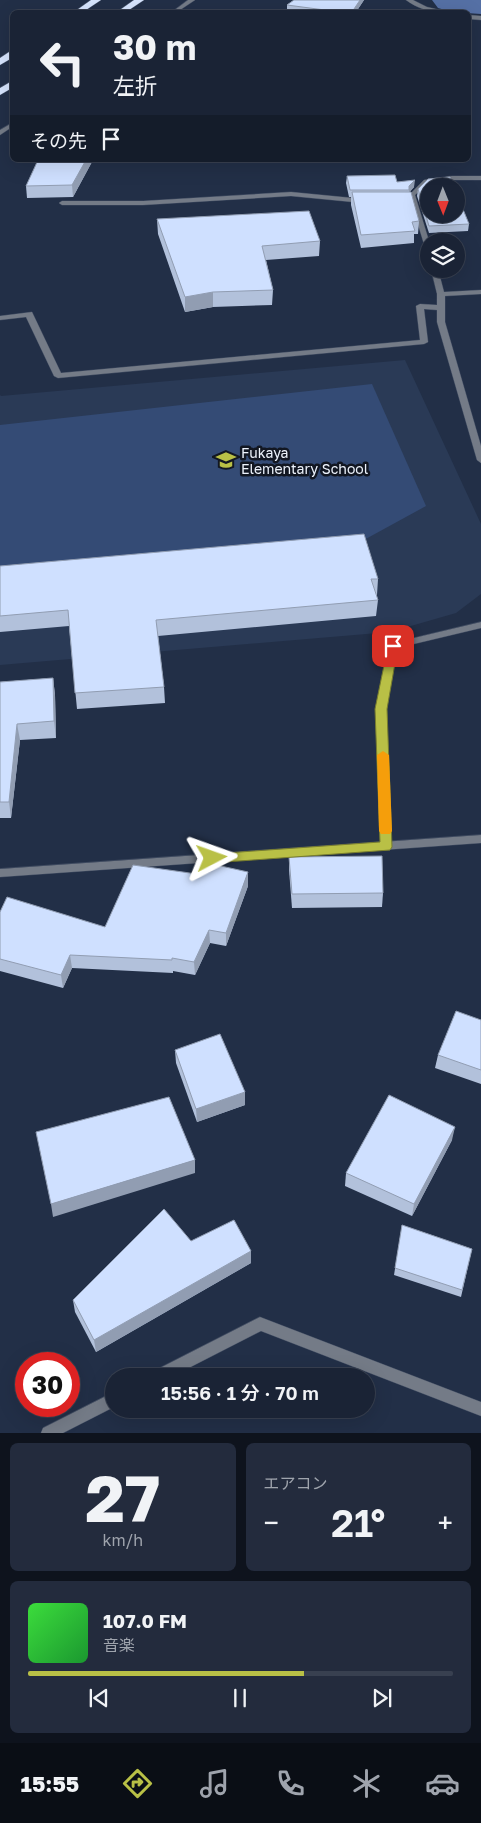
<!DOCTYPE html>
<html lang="ja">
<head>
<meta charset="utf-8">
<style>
	:root { --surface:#1a2335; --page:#232b3d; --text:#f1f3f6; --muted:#9fa4ad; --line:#384050; --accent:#b9c046 }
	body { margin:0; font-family:"Golos Text","Noto Sans JP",sans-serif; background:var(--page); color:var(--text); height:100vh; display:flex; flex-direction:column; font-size:19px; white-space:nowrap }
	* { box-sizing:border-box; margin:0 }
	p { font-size:16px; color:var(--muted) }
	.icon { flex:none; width:28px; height:28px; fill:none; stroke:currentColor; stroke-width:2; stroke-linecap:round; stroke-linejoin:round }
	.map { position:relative; height:1433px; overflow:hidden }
	.sheet { display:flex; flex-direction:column; gap:10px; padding:10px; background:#0e131d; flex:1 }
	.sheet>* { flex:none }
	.hud { position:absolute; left:10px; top:10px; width:461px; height:152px; border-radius:8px; box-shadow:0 5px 20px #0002,0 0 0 1px var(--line); background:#1a2335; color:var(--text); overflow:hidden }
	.needle { width:32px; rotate:179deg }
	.buttons { position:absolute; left:420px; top:178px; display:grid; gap:10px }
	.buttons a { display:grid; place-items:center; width:45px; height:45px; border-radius:50%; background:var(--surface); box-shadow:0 5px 20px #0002,0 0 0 1px var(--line); font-size:25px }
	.speed { position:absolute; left:15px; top:1352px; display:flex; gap:10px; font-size:25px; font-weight:700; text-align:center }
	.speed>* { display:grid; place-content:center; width:65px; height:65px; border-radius:50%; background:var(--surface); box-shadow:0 5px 20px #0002,0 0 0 1px var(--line); line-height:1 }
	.speed .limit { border:8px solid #d22; background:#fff; color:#111 }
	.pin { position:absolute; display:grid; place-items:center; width:42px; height:42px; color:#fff; margin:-21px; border-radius:10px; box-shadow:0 2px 8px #0006 }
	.me { position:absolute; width:55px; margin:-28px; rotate:86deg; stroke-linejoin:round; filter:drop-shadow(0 0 4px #0008) }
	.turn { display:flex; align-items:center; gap:18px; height:105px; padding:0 20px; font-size:22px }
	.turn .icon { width:65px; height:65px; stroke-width:2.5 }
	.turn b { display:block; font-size:35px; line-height:42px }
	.then { display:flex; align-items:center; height:48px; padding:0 20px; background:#0003; gap:10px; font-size:19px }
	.big { font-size:38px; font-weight:600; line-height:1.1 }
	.sheet .tile { flex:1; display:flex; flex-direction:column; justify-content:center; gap:8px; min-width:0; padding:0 18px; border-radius:8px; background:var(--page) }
	.sheet .dial { align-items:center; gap:0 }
	.dial b { font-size:65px; line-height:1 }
	.song { display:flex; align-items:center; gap:15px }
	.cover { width:60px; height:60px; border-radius:8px; background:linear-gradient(135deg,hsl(120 70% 55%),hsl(130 70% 35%)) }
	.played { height:5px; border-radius:2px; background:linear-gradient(90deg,var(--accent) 65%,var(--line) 65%) }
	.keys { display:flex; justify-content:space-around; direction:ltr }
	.heat { display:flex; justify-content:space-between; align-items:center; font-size:28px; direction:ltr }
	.sheet .tiles { flex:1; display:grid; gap:10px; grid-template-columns:1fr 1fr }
	.tile:last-child { grid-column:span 2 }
	.trip { position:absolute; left:105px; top:1368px; width:270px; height:50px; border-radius:25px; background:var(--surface); box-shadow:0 5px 20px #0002,0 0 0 1px var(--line); font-weight:600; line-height:50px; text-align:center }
	.tab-bar { display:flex; height:80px; justify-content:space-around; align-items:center; background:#0a0e15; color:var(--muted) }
	.tab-bar .icon { width:35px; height:35px }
	.tab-bar .selected { color:var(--accent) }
	.tab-bar b { font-size:22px; color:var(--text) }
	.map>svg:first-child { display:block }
</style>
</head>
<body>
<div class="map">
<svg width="481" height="1433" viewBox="0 0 481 1433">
	<rect width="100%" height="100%" fill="#222f47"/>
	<path fill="#2a3a56" d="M405,360L481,524V594L456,613L390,632L0,665V395L1,396Z"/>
	<path fill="#344b75" d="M372,384L426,506L362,541L0,567V425Z"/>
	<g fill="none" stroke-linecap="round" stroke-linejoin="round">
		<path fill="#5570a5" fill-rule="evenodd" d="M432,0H481V14L452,12L438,8Z"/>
		<defs>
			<g id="lane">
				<path d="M452,176H481V180H452L428,183L415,195L429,241V255L427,254L409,195L424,180Z"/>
				<path d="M291,192L363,199L366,201L363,203L291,196L143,205H62L59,203L62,201H143Z"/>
				<path d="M431,269H438L444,292L481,290V294L445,296V322L481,446V463L477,460L437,322V310L424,309L428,342L424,344L58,378L54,376L26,317L0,320V316L32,312L61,373L420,340L416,306L420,304L437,305V294Z"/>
				<path d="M481,622V628L397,648L386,709L391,847L390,850H382L381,847L376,709L388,646L393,643Z"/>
			</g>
			<g id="street">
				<path d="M188,0H195L177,12H172Z"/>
				<path d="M406,0H413L427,7L449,12C434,14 418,9 406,0Z"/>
				<path d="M469,15L481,16V20L469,19Z"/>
				<path d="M12,123V127L0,135V130Z"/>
				<path d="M481,835V843L0,877V869Z"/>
				<path d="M260,1317L481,1402V1416L261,1331L173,1376H152L154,1371Z"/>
				<path d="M114,1392V1407L63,1433H41L43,1428Z"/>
			</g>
			<g id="highway">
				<path d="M91,0H101L83,12H74Z"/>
				<path d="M134,0H144L126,12H117Z"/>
				<path d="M9,52H12V58L0,65V58Z"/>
				<path d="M12,81V88L0,95V88Z"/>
			</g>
		</defs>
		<use href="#lane" stroke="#3e4a60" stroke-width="1"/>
		<use href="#street" stroke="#3e4a60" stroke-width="1"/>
		<use href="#highway" stroke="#3e4a60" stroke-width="1"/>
		<use href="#lane" fill="#747b87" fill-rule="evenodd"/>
		<use href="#street" fill="#747b87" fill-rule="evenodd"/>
		<use href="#highway" fill="#d6e4fd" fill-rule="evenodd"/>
	</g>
	<g fill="#b2c1db">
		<path d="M294,0H364L356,12H287V5Z"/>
		<path d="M93,160L73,197L27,198L26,186Z"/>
		<path d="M347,176L397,182L414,187L409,192L419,221L418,234H414V243L361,248L351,205V197H349L346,183Z"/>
		<path d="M418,189L469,224L468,231L429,233L417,196Z"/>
		<path d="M157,219L320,241L319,256L266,260L273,290L272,305L213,307L185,312L158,234Z"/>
		<path d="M0,566L378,579L377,595H376L378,600L376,616L158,636L164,687L165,703L77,709L69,626L0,632Z"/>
		<path d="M53,678L55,695L56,738L20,740L11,818H0V682Z"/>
		<path d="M289,857L383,893L382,907L292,908L289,870Z"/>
		<path d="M248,886L226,946L210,943L195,975L173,971V973L72,968L63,988L0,971V912L105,927Z"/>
		<path d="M481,1020V1084L435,1068L438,1055Z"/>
		<path d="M175,1050L245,1092V1105L197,1122L176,1063Z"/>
		<path d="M452,1140L412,1216L345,1186L346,1173Z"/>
		<path d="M402,1225L472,1249L461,1297L394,1275Z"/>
		<path d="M191,1241L251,1251V1263L96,1352L75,1312L73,1300Z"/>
	</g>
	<g fill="#919db2">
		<path d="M360,0H364L356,12H352Z"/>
		<path d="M86,160H93L73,197L72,185Z"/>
		<path d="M415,180L414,187L409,193V186Z"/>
		<path d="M213,292V307L185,312V297Z"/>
		<path d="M53,678L55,695L56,738L54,721Z"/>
		<path d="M17,724L20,740L11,818L9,802Z"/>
		<path d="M248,872V886L226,946V933Z"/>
		<path d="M209,930L210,943L195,975L194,962Z"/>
		<path d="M70,955L72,968L63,988L61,975Z"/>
		<path d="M245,1092V1105L197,1122L196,1109Z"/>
		<path d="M455,1127L452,1140L412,1216L414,1204Z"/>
		<path d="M195,1160V1173L53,1217L51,1204Z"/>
		<path d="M251,1251V1263L96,1352L94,1340Z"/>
	</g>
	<g fill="#cfe0ff" stroke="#919db2">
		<path d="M294,0H360L352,12H340L287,5Z"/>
		<path d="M38,160H86L72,185L26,186Z"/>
		<path d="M395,175L397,182L415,180L409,186V190H350L347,176Z"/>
		<path d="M450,177L454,186H429V214H456V192L469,224L429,226L418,189L428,179Z"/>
		<path d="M352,192H411L419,221L412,222L415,231L361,235Z"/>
		<path d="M309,211L320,241L262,246L273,290L213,292L185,297L157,219Z"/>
		<path d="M364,534L378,579H371L378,600L156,620L164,687L75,693L68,610L0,616V566Z"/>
		<path d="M53,678L54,721L17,724L9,802H0V682Z"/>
		<path d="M382,856L383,893L292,894L289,857Z"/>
		<path d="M203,862L248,872L226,933L209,930L194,962L172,958V960L70,955L61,975L0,959V912L7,897L105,927L133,865L197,874Z"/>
		<path d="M456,1011L481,1020V1070L438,1055Z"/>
		<path d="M220,1034L245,1092L196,1109L175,1050Z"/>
		<path d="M389,1095L455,1127L414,1204L346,1173Z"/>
		<path d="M169,1097L195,1160L51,1204L36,1132Z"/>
		<path d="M164,1209L191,1241L234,1220L251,1251L94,1340L73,1300Z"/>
		<path d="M402,1225L472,1249L462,1290L395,1268Z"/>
	</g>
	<path fill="#b9c046" stroke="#787d2e" d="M393,643L398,646L387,709L392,847L390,850L212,863L208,862L206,858L208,855L212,854L380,842L375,709L388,646Z"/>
	<path fill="#f59e0b" d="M383,751L389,755L392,831L390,834H381L379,831L377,755Z"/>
	<defs>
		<symbol id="school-bare" viewBox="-9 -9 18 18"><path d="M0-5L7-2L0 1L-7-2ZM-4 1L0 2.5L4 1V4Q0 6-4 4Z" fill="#b9c046" stroke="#121722" stroke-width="2.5" paint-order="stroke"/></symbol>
	</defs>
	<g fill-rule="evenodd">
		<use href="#school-bare" x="212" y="446" width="28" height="28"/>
	</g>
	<g text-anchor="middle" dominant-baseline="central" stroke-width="5" stroke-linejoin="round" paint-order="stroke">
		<g font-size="14" fill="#edf3fc" stroke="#121722" text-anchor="start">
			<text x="241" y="452">Fukaya<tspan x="241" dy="16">Elementary School</tspan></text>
		</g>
	</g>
</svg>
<div class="buttons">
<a><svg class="needle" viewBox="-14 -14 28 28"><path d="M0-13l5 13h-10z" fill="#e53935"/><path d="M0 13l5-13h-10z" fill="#9fa4ad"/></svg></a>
<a><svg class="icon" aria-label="layers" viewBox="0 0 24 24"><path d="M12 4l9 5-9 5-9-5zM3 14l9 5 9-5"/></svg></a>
</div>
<div class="speed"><div class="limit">30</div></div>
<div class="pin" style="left:393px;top:646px;background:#d93025"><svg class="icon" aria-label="arrive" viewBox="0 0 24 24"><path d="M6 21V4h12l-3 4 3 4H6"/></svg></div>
<svg class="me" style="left:212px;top:858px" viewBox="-20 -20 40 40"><path d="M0-17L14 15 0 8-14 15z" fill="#b9c046" stroke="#fff" stroke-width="4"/></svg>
<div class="trip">15:56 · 1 分 · 70 m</div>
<div class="hud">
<div class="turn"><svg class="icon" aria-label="left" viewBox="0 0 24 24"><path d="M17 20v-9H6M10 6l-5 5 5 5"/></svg><div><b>30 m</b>左折</div></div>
<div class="then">その先<svg class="icon" aria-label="arrive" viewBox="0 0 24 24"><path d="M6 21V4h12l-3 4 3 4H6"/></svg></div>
</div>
</div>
<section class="sheet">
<div class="tiles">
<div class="tile dial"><b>27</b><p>km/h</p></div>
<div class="tile"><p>エアコン</p>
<div class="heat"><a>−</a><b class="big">21°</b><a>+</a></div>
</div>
<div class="tile">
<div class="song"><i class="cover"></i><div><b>107.0 FM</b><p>音楽</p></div></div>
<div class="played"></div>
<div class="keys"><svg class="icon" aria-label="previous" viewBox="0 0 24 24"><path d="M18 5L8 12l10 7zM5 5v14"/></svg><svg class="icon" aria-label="pause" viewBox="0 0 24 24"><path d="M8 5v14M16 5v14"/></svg><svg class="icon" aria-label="next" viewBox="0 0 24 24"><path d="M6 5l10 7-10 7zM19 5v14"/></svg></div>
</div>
</div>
</section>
<nav class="tab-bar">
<b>15:55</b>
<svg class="icon selected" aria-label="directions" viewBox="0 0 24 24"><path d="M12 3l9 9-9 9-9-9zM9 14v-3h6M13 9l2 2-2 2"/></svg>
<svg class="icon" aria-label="music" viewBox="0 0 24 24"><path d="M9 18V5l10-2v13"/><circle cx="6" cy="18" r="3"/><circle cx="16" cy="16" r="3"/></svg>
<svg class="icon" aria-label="phone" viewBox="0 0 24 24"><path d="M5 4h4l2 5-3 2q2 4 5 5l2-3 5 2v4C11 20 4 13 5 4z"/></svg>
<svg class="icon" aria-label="climate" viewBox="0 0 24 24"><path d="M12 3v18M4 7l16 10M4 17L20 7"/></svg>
<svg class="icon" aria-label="car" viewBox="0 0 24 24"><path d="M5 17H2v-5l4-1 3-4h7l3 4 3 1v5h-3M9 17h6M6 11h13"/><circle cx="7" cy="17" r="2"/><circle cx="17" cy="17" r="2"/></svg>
</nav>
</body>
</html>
